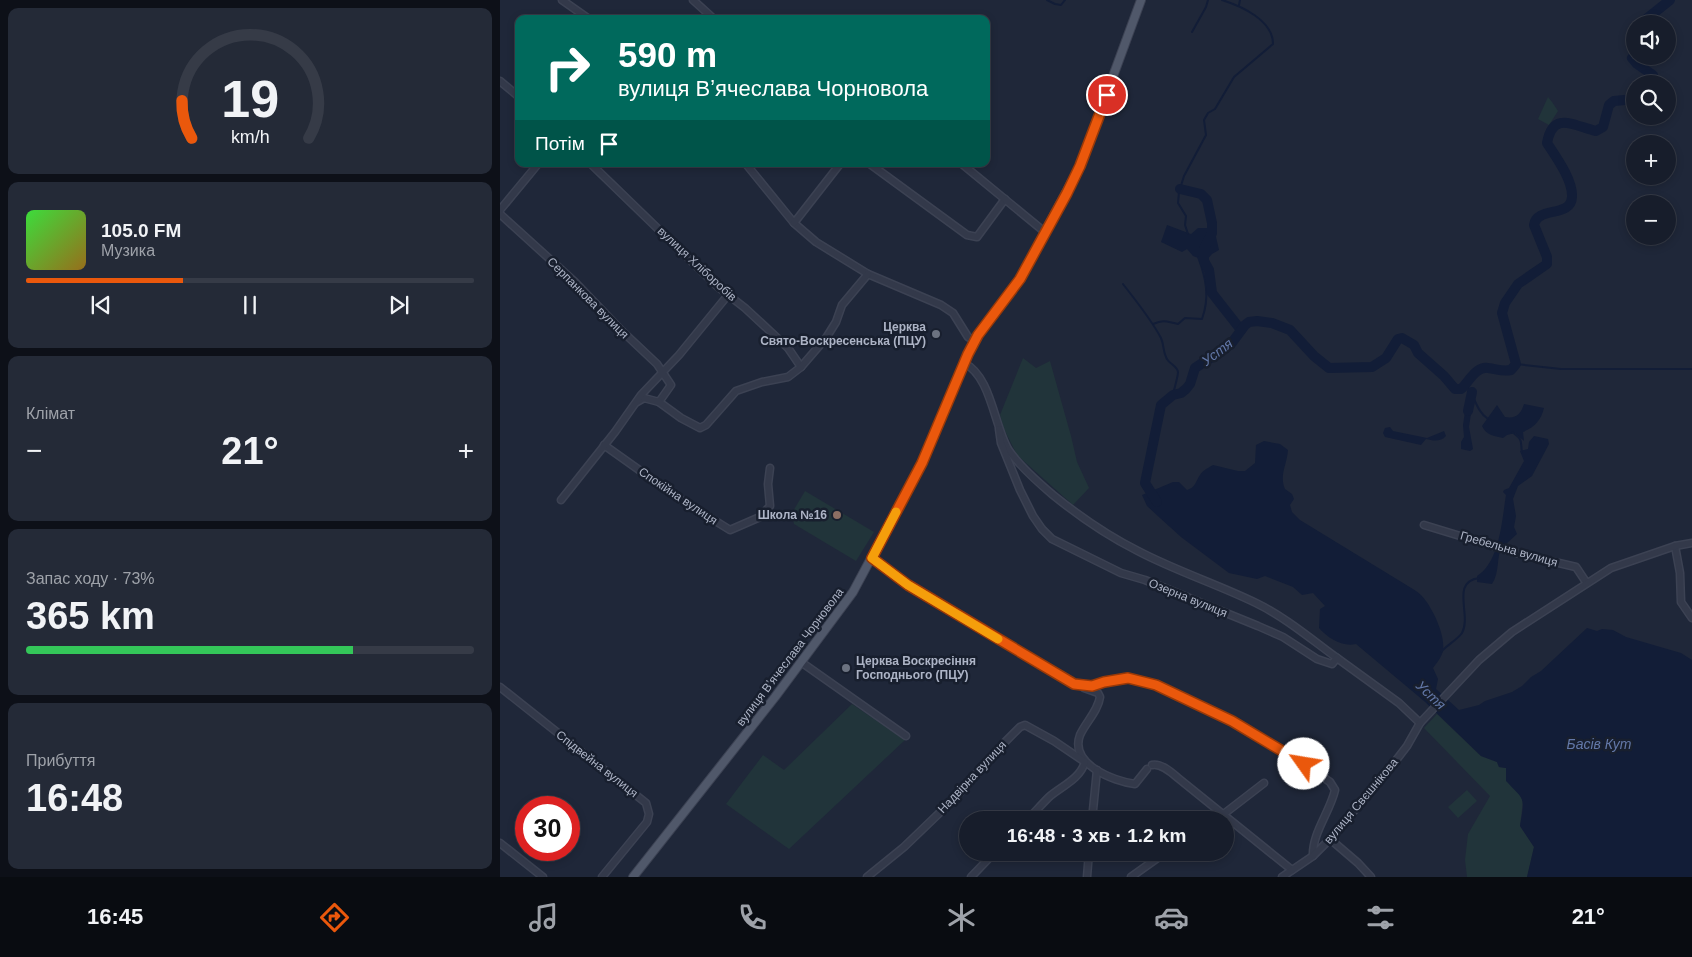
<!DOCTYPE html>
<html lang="uk">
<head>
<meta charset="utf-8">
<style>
	:root { --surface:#171d2b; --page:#242a37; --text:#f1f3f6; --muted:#9ea2a9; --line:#363b47; --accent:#ea580c }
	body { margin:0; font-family:Helvetica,sans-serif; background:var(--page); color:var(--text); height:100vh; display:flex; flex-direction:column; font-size:19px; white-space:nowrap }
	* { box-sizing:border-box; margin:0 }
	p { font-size:16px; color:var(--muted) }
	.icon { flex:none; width:28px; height:28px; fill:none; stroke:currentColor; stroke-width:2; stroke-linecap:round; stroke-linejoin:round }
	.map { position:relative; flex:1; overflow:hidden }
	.panel { display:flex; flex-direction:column; gap:8px; padding:8px; background:#0d1018; width:500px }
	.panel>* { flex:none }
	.banner { position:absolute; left:15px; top:15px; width:475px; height:152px; border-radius:10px; box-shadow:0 2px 8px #0003,0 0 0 1px var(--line); background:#00695c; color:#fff; overflow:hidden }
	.fabs { position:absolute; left:1126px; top:15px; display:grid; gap:10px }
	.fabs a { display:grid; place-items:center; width:50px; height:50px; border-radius:50%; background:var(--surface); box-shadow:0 2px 8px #0003,0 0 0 1px var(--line); font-size:25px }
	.speed { position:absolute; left:15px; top:796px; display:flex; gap:10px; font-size:25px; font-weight:700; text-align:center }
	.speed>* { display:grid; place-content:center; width:65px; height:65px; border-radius:50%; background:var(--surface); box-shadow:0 2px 8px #0003,0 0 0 1px var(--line); line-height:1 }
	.speed .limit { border:8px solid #d22; background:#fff; color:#111 }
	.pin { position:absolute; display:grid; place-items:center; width:42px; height:42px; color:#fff; margin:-21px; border:2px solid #fff; border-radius:50%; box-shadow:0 1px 5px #0007 }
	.me { position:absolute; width:55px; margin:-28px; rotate:302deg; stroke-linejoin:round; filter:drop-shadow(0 0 4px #0008) }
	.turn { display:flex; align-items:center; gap:18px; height:105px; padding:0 20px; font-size:22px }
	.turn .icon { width:65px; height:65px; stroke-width:2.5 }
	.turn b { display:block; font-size:35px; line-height:42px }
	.then { display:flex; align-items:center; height:48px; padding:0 20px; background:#0003; gap:10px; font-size:19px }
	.big { font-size:38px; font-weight:700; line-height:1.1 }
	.panel .card { flex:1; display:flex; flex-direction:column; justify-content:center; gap:8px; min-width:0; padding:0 18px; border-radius:10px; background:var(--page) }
	.panel .dial { align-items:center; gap:0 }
	.dial svg { height:130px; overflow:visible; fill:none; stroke:var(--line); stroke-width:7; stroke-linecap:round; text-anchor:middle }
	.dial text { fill:var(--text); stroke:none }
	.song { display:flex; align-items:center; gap:15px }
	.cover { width:60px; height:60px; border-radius:8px; background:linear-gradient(135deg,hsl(120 70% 55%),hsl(40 70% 35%)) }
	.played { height:5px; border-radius:2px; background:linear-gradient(90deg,var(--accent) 35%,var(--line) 35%) }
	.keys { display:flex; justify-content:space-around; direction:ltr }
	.heat { display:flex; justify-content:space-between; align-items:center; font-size:28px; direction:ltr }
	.charge { height:8px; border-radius:4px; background:linear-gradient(90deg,#34c759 73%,var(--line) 0) }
	.trip { position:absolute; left:459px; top:811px; width:275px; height:50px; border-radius:25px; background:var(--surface); box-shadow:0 2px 8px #0003,0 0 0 1px var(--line); font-weight:700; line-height:50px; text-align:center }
	.tab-bar { display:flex; height:80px; justify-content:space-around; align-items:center; background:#090c11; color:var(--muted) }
	.tab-bar .icon { width:35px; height:35px }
	.tab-bar .current { color:var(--accent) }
	.tab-bar b { font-size:22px; color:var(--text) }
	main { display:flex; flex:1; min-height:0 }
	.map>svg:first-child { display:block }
</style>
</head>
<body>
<main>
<section class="panel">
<div class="card dial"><svg viewBox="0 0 100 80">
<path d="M14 69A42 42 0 1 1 86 69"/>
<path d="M14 69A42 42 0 0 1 8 46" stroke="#ea580c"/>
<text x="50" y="56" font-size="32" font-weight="700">19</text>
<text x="50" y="72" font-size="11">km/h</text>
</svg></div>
<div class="card">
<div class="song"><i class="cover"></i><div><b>105.0 FM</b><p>Музика</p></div></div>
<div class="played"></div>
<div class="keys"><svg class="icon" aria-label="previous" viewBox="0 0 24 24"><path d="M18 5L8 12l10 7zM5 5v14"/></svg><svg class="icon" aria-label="pause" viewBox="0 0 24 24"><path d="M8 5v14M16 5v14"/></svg><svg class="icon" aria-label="next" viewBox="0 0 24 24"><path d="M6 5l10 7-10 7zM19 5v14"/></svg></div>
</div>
<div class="card"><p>Клімат</p>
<div class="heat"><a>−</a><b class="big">21°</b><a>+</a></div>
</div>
<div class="card"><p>Запас ходу · 73%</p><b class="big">365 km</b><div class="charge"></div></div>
<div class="card"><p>Прибуття</p><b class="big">16:48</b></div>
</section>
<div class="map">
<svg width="1192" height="877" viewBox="0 0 1192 877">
	<rect width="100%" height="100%" fill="#1f2739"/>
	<g fill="#21343a">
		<path d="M1048,97L1052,102L1058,111L1049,125L1038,119Z"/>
		<path d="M523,358L536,368L550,361L571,436L577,462L589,488L573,505L517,455L504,429L500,415Z"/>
		<path d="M305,491L374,532L356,561L294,524L292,513Z"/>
		<path d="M352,704L405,740L289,849L226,804L263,755L284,770Z"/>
		<path d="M937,714L981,756L997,762L999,767L1006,768L1015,790L1020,794L1023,801L1020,826L1034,847L1027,877H967L965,860L968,834L990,796L924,728Z"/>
		<path d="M967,790L977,801L958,818L948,807Z"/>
	</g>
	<g fill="#121d37">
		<path d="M667,225L691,234L698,228H714L719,250L712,254L706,261L693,256L687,249L682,252L661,242Z"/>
		<path d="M967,398L973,400L969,427L973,449L970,451L961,449V442L964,437L963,425Z"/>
		<path d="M1024,404L1044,408C1041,420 1035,427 1023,432L1024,441L1015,433L1007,435L1003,438C994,436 986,435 982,426L997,405L1005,417C1016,419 1021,414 1024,404Z"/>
		<path d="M890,427L893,431L927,438L944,431L946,436C941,442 933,441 926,439L921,445L885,437L883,433L885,428Z"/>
		<path d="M1034,436L1048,439L1049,444L1032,476L1018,486L1013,499L1016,516L1014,527L1017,534L1006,544L1002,545C996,558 1000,572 992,584L977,582V576C1000,562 1002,519 1006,495L1003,492L1004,490L1009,488L1024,461L1020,451L1028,449L1029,442Z"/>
		<path d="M764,441L780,444L788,450C787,465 779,475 785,489L792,494L794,499L790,505L792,512L800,520L908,586C913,589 918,592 921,595C932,606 948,639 942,654C940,659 936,664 933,668L938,679L936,689L959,710L979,705L985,701L1012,692L1022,686L1031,677L1041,671L1087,628L1097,631L1102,629L1113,630L1126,637L1181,653L1192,660V877H1027L1034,847L1020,826C1025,796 1025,801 1006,781V768L999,767L997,762L981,756L924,701L856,644C842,647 829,639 819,628L820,609L825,606L813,593L802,595L793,587L765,576L757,579L729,573L681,537L660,518L647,506L642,495L673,482H679L687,490C696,487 695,482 700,475C703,470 708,468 713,465L738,471H745L755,463L756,445Z"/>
	</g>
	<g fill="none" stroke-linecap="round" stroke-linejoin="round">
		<g stroke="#121d37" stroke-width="2">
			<path d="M547,0L555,4L561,5L565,0"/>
			<path d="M739,5L740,0"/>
			<path d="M692,32L706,7L708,0"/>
			<path d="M688,234L685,225L686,216L678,203L679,192L684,176L706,135L704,120L708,113L715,109L734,77L773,44C773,20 741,6 722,0"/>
			<path d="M623,284C636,301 651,319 661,338C664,345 663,351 666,357C668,364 677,365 678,372C678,377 674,389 673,395"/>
			<path d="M653,324C665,319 667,322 678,324L685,318L702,319C710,297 706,278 698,257"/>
			<path d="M1016,364L1061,369H1192"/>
			<path d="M966,385C975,396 976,411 988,419"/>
			<path d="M1012,432C1024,441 1020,440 1022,453"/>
			<path d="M941,652C947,645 957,640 962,633C972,615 950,582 979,578"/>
		</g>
		<g stroke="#121d37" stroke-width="10">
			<path d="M1145,24V20L1170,0"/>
			<path d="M1135,54L1132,58L1137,64L1153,75L1154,81L1152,84"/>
			<path d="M680,189L701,194L707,200L712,223V233L704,249V261L709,270L712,293L741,330"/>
			<path d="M968,411L972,392"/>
			<path d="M657,502L645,483L661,405L673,395L681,393L686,389L690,384L695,368L731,344L745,325L749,322L757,321L772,323L790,330L814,356L829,368L872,367L886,358L898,339L902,338L914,345L918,353L944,376L955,389H961C968,383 976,366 988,368C997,369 1002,372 1011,370L1016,364L1002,313L1005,303L1018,284L1047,264V257L1034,225C1037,206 1071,218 1072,197C1073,180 1056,157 1047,143C1053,110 1074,126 1096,131L1103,127L1109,105L1114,101L1135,99"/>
		</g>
		<defs>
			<g id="minor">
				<path d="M62,0L89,19"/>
				<path d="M193,0L214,19"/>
				<path d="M0,81L19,97"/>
				<path d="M91,164L218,287L245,308L272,333L288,348L301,367"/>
				<path d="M246,164L294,223L316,242L368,274L441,305L453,313L468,337L475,341"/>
				<path d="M370,164L467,235L477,237L505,199"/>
				<path d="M462,164L546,233"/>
				<path d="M0,210L38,164"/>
				<path d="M0,214L75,282L122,331L157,364L171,385L159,402"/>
				<path d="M294,223L340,164"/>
				<path d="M464,363C491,376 494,425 508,449C517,463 540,484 553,495C579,516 608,536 638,551C676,571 717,584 756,603C785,617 811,639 837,658"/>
				<path d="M137,402L144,398L159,402L181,418L200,428L206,425L236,391L262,382L288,377L301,367L326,338L336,322L342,305L368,274"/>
				<path d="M499,429L501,443L520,490L533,516L542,529L552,539L621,573L645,580L758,626L783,637L817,659L832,664L837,658L899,703L920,723"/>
				<path d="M104,445L180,499L230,530L260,517L270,506L268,484L270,468"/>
				<path d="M61,500L115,432L141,395L179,355L228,295"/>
				<path d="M924,525L1016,553L1076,567L1086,582"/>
				<path d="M1175,546L1180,573L1181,602L1192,618"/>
				<path d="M371,558L408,585L574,684L592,686L604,682L628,679L656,685L731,721L820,775L830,782L835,790C830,812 812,833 813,856"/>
				<path d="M301,662L406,736"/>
				<path d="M0,687L146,803L149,814L147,822L102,877"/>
				<path d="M584,688L598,693L600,697C598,711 586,722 580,735C569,764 613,781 635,784L647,769"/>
				<path d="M652,765C661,763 671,772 678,778L792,870"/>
				<path d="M592,820L597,770"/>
				<path d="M716,820L764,783"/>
				<path d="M830,839L858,863L871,877"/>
				<path d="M0,843L43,877"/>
				<path d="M367,877L404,847L456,797L504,743L520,727L525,725L554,741L585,762C580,779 562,786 549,797C542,804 534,813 527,820"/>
				<path d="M471,877L495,852"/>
				<path d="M587,877L589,852"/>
				<path d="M631,877L666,852"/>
				<path d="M782,877L813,856L830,839L887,772L907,746L920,723L979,660L1012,632L1111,568L1175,546L1192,543"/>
			</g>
			<path id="major" d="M133,877L275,697L353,592L422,463L468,354L478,335L520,279L580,166L641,0"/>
		</defs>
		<use href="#minor" stroke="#3c4253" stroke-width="9"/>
		<use href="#major" stroke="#3c4253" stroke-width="10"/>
		<use href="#minor" stroke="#33394a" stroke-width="6"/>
		<use href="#major" stroke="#50586a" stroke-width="8"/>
	</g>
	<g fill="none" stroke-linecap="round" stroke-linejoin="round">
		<defs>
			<path id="route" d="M607,95L580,166L567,193L520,279L478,335L468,354L422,463L372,558L408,585L574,684L592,686L604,682L628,678L656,685L732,721L804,764"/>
		</defs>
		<use href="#route" stroke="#983908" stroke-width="12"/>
		<use href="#route" stroke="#ea580c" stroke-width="9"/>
		<path stroke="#f59e0b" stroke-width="9" d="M396,512L372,558L408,585L498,639"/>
	</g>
	<g fill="#6b7280" stroke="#181f2e" stroke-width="2">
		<circle cx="436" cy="334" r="5"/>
		<circle cx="346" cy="668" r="5"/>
	</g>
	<circle fill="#8d6e63" stroke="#181f2e" stroke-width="2" cx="337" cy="515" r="5"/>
	<g text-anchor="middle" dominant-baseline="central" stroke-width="5" stroke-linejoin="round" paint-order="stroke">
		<g font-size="12" fill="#adb4c6" stroke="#181f2e">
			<text transform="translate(197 264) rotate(43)">вулиця Хліборобів</text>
			<text transform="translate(88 298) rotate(45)">Серпанкова вулиця</text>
			<text transform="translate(178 496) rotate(34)">Спокійна вулиця</text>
			<text transform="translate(1009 549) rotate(16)">Гребельна вулиця</text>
			<text transform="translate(688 598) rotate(22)">Озерна вулиця</text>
			<text transform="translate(290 657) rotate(-53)">вулиця Вʼячеслава Чорновола</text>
			<text transform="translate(97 764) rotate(38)">Спідвейна вулиця</text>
			<text transform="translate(472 777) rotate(-47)">Надвірна вулиця</text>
			<text transform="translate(861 801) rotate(-50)">вулиця Свєшнікова</text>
		</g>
		<g font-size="12" font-weight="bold" fill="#adb4c6" stroke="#181f2e" text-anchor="end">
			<text x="426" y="327">Церква<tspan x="426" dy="14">Свято-Воскресенська (ПЦУ)</tspan></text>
			<text x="327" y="515">Школа №16</text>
			<text x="356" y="661" text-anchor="start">Церква Воскресіння<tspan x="356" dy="14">Господнього (ПЦУ)</tspan></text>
		</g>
		<g font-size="14" font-style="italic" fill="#6378a8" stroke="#181f2e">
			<text transform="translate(717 352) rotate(-37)">Устя</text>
			<text transform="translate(931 695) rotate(43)">Устя</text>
			<text x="1099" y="744">Басів Кут</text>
		</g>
	</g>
</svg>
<div class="fabs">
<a><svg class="icon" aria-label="sound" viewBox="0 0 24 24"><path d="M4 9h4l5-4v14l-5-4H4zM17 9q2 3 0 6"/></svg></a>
<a><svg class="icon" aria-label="search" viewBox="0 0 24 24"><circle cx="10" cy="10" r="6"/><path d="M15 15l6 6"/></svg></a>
<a>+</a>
<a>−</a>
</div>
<div class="speed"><div class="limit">30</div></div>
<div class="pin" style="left:607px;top:95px;background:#d93025"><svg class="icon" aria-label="arrive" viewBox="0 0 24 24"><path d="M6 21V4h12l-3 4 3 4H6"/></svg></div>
<svg class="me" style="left:804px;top:764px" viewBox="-20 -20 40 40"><circle r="19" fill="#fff"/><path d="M0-13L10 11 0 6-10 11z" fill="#ea580c"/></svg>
<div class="trip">16:48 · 3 хв · 1.2 km</div>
<div class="banner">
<div class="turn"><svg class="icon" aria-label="right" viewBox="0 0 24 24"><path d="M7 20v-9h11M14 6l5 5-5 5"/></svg><div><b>590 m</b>вулиця Вʼячеслава Чорновола</div></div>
<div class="then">Потім<svg class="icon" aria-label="arrive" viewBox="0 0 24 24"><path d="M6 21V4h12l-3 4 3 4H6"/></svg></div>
</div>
</div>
</main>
<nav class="tab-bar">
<b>16:45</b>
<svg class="icon current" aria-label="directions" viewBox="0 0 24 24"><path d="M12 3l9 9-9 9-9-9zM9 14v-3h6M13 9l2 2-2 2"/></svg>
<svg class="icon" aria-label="music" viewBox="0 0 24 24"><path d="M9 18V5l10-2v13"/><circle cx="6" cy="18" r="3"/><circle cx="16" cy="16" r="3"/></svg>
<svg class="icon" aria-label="phone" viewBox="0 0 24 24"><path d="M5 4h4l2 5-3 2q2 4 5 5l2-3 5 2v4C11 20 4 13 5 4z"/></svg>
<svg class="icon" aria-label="climate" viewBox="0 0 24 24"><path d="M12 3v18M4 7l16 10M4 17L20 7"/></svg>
<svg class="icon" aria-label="car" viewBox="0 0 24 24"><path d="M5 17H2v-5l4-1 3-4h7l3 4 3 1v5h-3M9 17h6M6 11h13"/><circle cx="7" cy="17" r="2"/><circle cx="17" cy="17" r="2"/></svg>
<svg class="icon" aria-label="filters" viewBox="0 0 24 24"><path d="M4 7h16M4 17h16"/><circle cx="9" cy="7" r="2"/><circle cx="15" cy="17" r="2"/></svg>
<b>21°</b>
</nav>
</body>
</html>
